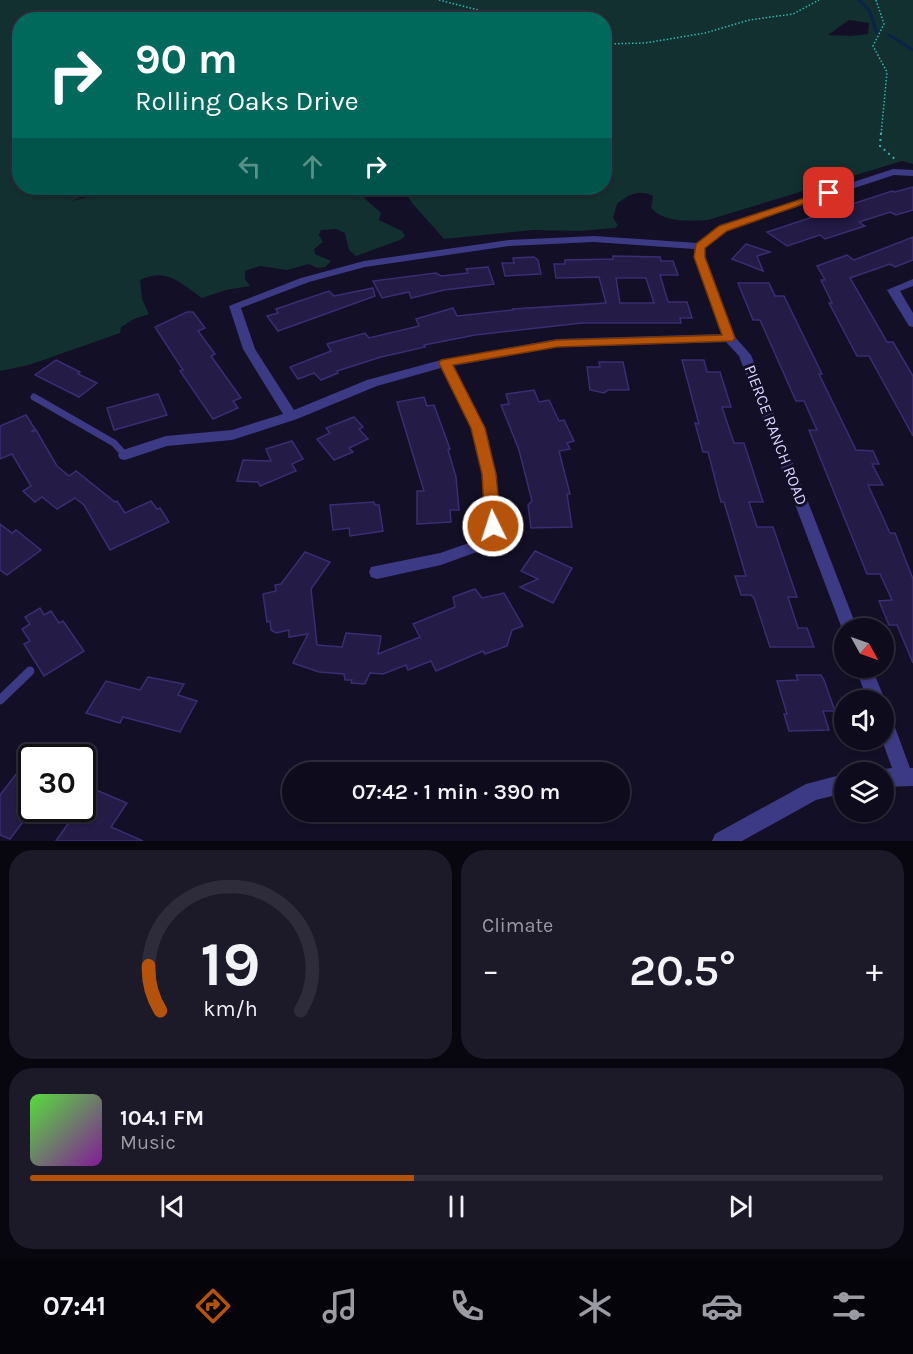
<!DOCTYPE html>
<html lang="en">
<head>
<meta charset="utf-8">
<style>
	:root { --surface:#0e0b1c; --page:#1c1929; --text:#f1f3f6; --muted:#9b9ba3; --line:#2e2b3b; --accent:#b45309 }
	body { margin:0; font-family:Karla,sans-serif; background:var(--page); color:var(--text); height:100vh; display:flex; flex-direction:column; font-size:22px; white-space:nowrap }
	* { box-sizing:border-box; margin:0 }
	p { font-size:20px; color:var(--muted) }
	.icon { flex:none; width:33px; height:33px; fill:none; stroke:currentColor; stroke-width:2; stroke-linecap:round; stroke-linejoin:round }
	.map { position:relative; height:841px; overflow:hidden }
	.details { display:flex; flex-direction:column; gap:9px; padding:9px; background:#08060f; flex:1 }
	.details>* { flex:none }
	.top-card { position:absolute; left:12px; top:12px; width:600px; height:183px; border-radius:24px; box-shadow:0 2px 4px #0004,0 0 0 2px var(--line); background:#00695c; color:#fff; overflow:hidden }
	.needle { width:39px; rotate:130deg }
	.buttons { position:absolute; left:834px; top:618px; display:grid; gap:12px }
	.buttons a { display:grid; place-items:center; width:60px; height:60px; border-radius:50%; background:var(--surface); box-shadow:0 2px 4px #0004,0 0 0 2px var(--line); font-size:30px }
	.speed { position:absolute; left:18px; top:744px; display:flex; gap:12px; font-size:30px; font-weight:700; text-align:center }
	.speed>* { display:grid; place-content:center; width:78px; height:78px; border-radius:50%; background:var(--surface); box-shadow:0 2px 4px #0004,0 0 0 2px var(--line); line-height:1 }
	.speed .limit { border:3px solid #111; border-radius:9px; background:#fff; color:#111 }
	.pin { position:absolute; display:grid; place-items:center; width:51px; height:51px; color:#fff; margin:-26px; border-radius:12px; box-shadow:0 3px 9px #0006 }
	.me { position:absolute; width:66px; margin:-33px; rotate:356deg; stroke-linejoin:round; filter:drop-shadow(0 0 4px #0008) }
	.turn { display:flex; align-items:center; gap:21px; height:126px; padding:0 24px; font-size:27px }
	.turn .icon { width:78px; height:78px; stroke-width:2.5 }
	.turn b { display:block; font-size:42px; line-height:51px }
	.lanes { display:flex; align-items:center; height:57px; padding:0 24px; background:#0003; justify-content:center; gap:30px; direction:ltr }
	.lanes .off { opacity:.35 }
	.big { font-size:45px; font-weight:600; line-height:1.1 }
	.details .card { flex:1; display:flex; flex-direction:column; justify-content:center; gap:9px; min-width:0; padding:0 21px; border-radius:24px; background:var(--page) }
	.details .dial { align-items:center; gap:0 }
	.dial svg { height:156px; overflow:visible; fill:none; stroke:var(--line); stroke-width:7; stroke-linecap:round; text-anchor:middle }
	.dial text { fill:var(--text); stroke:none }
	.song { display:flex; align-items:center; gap:18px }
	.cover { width:72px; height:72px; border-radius:9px; background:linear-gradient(135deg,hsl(110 70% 55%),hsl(290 70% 35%)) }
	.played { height:6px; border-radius:3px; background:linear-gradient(90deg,var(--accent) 45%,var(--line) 45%) }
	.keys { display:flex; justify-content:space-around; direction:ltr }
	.heat { display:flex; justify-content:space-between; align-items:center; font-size:33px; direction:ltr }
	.details .tiles { flex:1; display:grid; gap:9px; grid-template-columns:1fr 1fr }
	.card:last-child { grid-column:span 2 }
	.trip { position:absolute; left:282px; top:762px; width:348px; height:60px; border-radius:30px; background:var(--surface); box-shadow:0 2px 4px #0004,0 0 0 2px var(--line); font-weight:600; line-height:60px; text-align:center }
	.menu { display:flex; height:96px; justify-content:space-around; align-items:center; background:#06040b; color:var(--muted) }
	.menu .icon { width:42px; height:42px }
	.menu .on { color:var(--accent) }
	.menu b { font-size:27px; color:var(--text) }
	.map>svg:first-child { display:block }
</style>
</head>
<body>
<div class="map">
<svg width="913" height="841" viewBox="0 0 913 841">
	<rect width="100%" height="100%" fill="#130f26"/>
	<path fill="#12302f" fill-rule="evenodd" d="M0,0H913V164L902,161L708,220C689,221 665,223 651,208L653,196C639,189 629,194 617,204L613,218L618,225L615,228L579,231L533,230L444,239L413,204L402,188H604V20H20V188H116L81,197L72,201C80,200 87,196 95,195C112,192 134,198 148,188H362L361,195L381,213L379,220L402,231L405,236L400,240L356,256L349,250L345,233L336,229L321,230L319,235L323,242L314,249L315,254L331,261L325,267L317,268L309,264L287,270L260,266L245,271V279L250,286L226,290L202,298C180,283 167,267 140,280L142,299L149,314L134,319L121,327L120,333L29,365L0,371ZM849,20L869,23L868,34L851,36L828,35Z"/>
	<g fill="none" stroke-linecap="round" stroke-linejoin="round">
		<g stroke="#0c2248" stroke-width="3">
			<path d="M859,0L869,10L877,33"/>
			<path d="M889,35L913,50"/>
		</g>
	</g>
	<g fill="#241b47" stroke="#3b2d73" stroke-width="1.5" fill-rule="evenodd">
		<path d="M913,187V210L896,215L890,212L859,222L865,226L825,239L820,235L787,246L767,232L892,191L895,192Z"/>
		<path d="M913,237V260L895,267L890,264L850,278L887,342H893L913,376V436L869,356H857L829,303H832L821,280H825L817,266L847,255L854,260Z"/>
		<path d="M746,244L770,252L757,256L763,271L732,259Z"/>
		<path d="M613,256L660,257L661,261H673L678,275H660L668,302H687L692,318H680L681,323H582L475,335L424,345L425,347L381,357L337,371L338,373L321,380L314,373L298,379L290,367L331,351L327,344L365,333L369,338L419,326L416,319L453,308L457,316L513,310V309L606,303L599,277L556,278L554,264H565V260L613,259ZM616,278H646L654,303H620Z"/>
		<path d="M534,257L538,260L541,274L505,276L502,263H514L513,258Z"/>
		<path d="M488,267L494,284L444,290L411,298L409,292L382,298L373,281L436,273L441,276L468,273L466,269Z"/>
		<path d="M738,283H769L775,296H784L822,374H819L856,450L873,451L879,464H872L883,485H868L890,533H895L913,579V663L897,625H889L879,601L892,600L880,574H867L809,430H817L804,401H796L760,320H753Z"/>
		<path d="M373,288L375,296L278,331L267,316L278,313L276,309L329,291L334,296Z"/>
		<path d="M187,312H193L205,328L198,331L215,354L211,356L241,398L233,401L238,408L213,419L180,371L183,370L155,327Z"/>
		<path d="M56,360L80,372L78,374L97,383L79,397L35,375Z"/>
		<path d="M682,360H704L707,372H720L731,407H722L734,443H744L763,502H749L757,527H773L797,597H788L798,628H807L814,647H770L754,598L751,595H741L735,576H746L724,502H721L708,452H703L695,423L699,424Z"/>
		<path d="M599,362H623L629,390H608L604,393L590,390L587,367H600Z"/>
		<path d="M534,390L539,402L549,400L559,421L564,420L574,441L567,443L570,449L559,451L570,494H567L572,527L531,528L528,505L532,501L519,450L501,405L509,404L506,394Z"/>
		<path d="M158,394L167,415L114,430L107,408Z"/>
		<path d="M424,397L427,406L434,405L450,449L448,450L456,477L459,510H450L451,522L417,524V491H424L397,402Z"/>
		<path d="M26,415L35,429L31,432L36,430L57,466L69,476L76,471L115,502L117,501L125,513L151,501L157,509L160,508L169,522L110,550L84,505L75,498L57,509L42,497L35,502L23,491L31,486L12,454L0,459V426Z"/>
		<path d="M354,417L363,427L359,429L368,439L349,448L353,452L334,460L317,439L330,433L326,428Z"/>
		<path d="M292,441L303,459L292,464L296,471L260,486L258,482L237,481L243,460L271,461L266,449Z"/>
		<path d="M374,502L375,505H379L383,531L350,536L349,528L333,530L330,505Z"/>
		<path d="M0,524L12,533L16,530L41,550L7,575L0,570Z"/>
		<path d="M535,551L572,568L553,603L520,587L538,579L521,571Z"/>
		<path d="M305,552L330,562L311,589L317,645L342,647L346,633L381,636L378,654L420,637L413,624L455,607L453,597L475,589L482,598L504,593L523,626L512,630L507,646L485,654L483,651L436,671L431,661L408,670L406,665L383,674L370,673L365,684L351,683L352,680H345L344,674L319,672L293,663L308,634L289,637V630L276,633L271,630L270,621L267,622L263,594L276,591L275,585L281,584Z"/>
		<path d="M40,608L44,615L51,611L59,623L63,621L84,651L44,676L24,644L30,641L22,629L30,624L25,617Z"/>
		<path d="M796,675H821L824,680L835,711H823L829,730L789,731L784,714H787L777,681L798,680Z"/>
		<path d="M148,677L184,684L178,695L197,701L180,732L123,717L120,723L86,713L106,681L140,690Z"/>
		<path d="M32,754V799L22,812L28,815L10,839L0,835V795Z"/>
		<path d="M96,790L127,803L111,827L143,841H56L74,815L79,817Z"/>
	</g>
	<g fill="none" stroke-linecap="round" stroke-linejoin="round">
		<g stroke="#2fb8b0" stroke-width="1.5" stroke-dasharray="1.5 2" stroke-linecap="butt">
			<path d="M439,0L478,10L495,20"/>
			<path d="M876,0L884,24L873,46L887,72L881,135"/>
			<path d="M604,44L645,43L705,33L749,20L793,14L819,0"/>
		</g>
		<path stroke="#2fb8b0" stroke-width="2" stroke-dasharray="2 4" stroke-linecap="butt" d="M881,133L880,146L896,160"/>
		<path stroke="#3d3a85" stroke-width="7" d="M34,397L114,443L125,455"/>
		<path stroke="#3d3a85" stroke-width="9" d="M0,700L30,671"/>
		<g fill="#3d3a85" fill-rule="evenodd">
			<path d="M893,169L913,170V176L894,175L727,230L705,247L704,257L735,337L751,355L857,628H844V634L739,356L726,342L557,347L453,366L485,428L496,474L501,526L485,549L441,565L377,579L371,577L369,572L371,567L440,553L475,541L485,525L482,474L471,428L441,368L377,386L297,419L232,440L167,446L125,460L120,459L118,455L120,451L166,436L232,430L283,414L243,349L229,306L301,278L364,261L509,240L594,236L698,243L719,226ZM594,242L694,249V257L722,334L557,339L441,360L367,380L294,410L255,349L241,308L309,282L365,267L509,246Z"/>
			<path d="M913,279V286L900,291L913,313V327L909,326L887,290Z"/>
			<path d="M856,668H872L885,700L884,703V700H867Z"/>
			<path d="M884,711L890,714L910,768H913V786H911L884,787V772H877L884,769L892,768L882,740H884Z"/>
			<path d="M844,774V793L816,800L742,841H712L715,834L806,784Z"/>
		</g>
	</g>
	<path fill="#b45309" stroke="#753606" stroke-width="1.5" d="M826,191L834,193L727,231L705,248V257L735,338L733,341L557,347L453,365L485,428L496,474L501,526L498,530H487L485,526L482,474L471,428L439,363L441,360L557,340L722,335L694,257L696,244L719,226Z"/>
	<g text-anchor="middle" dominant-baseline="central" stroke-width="6" stroke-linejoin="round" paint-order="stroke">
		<g font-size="16" fill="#d9d4ff" stroke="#130f26">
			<text transform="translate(776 435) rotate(69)">PIERCE RANCH ROAD</text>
		</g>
	</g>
</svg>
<div class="buttons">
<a><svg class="needle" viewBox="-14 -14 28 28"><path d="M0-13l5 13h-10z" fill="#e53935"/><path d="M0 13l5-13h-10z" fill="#9b9ba3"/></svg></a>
<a><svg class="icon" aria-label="sound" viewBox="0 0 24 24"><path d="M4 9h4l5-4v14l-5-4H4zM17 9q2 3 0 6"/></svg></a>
<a><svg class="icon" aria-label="layers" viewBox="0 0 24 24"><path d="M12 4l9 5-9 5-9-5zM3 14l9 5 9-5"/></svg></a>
</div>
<div class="speed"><div class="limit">30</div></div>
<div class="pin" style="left:829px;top:193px;background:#d93025"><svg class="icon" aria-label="arrive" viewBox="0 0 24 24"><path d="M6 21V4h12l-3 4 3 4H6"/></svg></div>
<svg class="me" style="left:493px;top:526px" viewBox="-20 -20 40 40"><circle r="17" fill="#b45309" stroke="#fff" stroke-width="3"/><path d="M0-11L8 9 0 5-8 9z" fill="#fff"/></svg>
<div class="trip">07:42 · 1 min · 390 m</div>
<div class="top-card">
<div class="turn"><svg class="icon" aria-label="right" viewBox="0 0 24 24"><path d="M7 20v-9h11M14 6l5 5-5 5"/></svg><div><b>90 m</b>Rolling Oaks Drive</div></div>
<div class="lanes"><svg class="icon off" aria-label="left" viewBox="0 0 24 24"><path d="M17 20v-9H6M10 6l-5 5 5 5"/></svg><svg class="icon off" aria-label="ahead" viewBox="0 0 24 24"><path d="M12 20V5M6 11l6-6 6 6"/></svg><svg class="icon" aria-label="right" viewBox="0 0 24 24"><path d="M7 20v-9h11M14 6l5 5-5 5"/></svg></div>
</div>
</div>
<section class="details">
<div class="tiles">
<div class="card dial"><svg viewBox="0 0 100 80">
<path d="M14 69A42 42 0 1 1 86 69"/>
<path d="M14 69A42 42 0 0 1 8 46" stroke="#b45309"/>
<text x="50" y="56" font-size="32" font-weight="700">19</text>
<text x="50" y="72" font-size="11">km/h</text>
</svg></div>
<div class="card"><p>Climate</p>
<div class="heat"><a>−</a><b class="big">20.5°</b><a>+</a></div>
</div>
<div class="card">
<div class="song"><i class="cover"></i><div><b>104.1 FM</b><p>Music</p></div></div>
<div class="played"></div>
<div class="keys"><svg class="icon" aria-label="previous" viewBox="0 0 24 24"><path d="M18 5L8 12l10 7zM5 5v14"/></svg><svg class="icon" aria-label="pause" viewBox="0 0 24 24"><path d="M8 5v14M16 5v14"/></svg><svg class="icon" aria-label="next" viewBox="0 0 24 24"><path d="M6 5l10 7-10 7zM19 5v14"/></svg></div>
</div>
</div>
</section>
<nav class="menu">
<b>07:41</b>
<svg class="icon on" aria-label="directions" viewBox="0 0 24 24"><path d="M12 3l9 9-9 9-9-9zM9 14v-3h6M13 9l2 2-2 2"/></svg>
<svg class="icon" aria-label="music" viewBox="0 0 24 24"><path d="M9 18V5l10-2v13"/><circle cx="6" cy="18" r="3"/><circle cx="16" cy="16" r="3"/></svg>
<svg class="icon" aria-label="phone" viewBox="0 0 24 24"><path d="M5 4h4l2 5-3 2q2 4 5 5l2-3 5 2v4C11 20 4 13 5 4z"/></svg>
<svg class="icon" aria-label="climate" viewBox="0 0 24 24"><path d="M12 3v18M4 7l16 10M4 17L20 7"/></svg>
<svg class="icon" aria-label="car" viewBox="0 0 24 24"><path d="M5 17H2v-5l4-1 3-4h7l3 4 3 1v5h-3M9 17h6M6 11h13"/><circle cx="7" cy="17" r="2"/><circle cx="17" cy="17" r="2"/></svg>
<svg class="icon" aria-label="filters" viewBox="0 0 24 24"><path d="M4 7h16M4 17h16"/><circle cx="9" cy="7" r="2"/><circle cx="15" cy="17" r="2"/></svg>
</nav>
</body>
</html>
